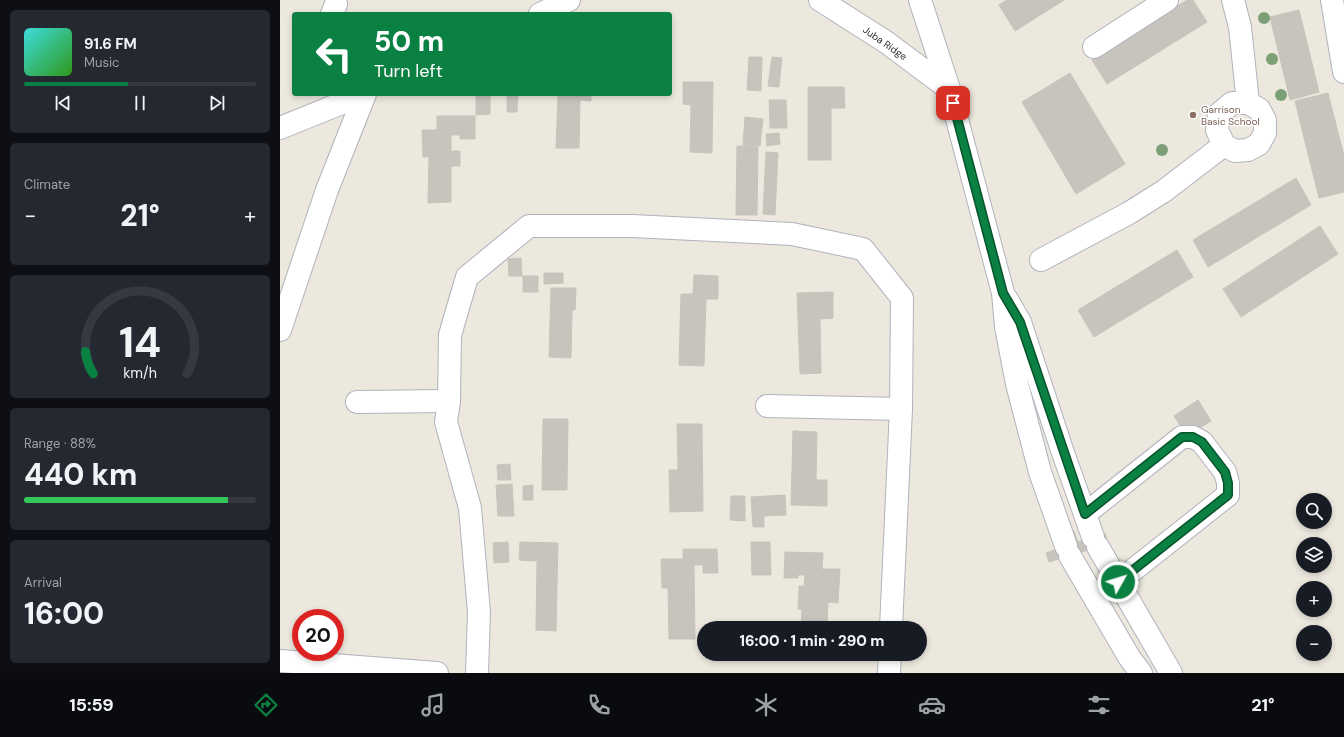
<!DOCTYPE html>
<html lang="en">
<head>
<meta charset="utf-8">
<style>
	:root { --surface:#171b24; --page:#242831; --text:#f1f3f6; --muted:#9ea1a6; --line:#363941; --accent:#0b8043 }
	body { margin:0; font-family:"DM Sans",sans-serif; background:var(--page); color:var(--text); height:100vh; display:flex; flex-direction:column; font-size:15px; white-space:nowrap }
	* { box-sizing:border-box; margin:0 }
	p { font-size:13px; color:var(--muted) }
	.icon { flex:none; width:22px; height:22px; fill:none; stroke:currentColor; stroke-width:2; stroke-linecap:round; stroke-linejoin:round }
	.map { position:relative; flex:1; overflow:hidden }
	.drawer { display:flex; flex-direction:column; gap:10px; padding:10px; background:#0d0f14; width:280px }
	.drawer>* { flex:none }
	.banner { position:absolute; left:12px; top:12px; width:380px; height:84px; border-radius:4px; box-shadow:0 2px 6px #0003; background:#0b8043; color:#fff; overflow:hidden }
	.controls { position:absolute; left:1016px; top:493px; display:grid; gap:8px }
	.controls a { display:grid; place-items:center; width:36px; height:36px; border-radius:50%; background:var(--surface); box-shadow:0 2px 6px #0003; font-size:20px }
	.speed { position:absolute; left:12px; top:609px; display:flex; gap:8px; font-size:20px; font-weight:700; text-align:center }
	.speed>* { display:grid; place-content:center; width:52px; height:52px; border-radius:50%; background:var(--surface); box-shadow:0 2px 6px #0003; line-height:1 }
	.speed .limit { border:6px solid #d22; background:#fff; color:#111 }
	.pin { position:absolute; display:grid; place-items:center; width:34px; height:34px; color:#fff; margin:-17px; border-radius:8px; box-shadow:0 2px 6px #0006 }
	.me { position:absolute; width:44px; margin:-22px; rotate:51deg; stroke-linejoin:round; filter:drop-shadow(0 0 3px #0008) }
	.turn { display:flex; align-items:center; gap:14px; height:84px; padding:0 16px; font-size:18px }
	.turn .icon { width:52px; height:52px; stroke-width:2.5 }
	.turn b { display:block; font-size:28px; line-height:34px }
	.big { font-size:30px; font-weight:800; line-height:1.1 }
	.drawer .widget { flex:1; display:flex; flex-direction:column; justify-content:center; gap:6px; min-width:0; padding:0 14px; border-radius:6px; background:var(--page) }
	.drawer .dial { align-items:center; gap:0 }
	.dial svg { height:104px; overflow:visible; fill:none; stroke:var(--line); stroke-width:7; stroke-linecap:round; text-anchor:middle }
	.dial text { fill:var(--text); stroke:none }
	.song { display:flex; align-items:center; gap:12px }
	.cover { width:48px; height:48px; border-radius:6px; background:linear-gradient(135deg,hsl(180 70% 55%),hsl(110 70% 35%)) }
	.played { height:4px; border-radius:2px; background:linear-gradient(90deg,var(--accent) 45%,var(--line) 45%) }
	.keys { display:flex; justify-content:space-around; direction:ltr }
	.heat { display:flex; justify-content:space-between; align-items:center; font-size:22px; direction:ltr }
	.charge { height:6px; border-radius:3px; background:linear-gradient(90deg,#34c759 88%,var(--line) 0) }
	.trip { position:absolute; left:417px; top:621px; width:230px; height:40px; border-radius:20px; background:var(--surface); box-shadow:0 2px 6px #0003; font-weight:800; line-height:40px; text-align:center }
	.tabs { display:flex; height:64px; justify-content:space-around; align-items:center; background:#090b0e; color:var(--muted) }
	.tabs .icon { width:28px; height:28px }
	.tabs .selected { color:var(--accent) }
	.tabs b { font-size:18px; color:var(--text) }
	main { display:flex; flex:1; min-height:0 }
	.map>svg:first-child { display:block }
</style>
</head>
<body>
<main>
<section class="drawer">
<div class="widget">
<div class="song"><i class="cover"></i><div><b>91.6 FM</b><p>Music</p></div></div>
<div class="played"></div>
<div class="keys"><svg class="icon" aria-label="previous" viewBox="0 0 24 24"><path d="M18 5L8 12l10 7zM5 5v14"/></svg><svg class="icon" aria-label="pause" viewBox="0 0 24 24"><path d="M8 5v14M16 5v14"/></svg><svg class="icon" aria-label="next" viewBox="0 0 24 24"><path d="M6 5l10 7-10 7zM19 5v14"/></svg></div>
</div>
<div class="widget"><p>Climate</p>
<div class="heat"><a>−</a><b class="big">21°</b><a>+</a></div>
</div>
<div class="widget dial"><svg viewBox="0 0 100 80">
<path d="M14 69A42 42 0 1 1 86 69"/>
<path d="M14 69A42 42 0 0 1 8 52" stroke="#0b8043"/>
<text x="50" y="56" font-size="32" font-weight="700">14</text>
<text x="50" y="72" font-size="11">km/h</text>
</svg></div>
<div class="widget"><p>Range · 88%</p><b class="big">440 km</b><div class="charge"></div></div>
<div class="widget"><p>Arrival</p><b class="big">16:00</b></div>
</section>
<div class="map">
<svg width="1064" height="673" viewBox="0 0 1064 673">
	<rect width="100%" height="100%" fill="#ece8de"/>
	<g fill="#c7c4bd" stroke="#c7c4b8">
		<path d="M727,0H784L735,31L719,5Z"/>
		<path d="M907,0H913L927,22L827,84L812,60Z"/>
		<path d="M1019,10L1039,92L1010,100L990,17Z"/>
		<path d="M469,57H482L481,91L467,90Z"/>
		<path d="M492,57L502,58L499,87L488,86Z"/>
		<path d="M790,73L845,164L796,194L742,102Z"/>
		<path d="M403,82H433L432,153L410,152L411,105L403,104Z"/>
		<path d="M528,87H564L565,108H551V160H528Z"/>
		<path d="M1048,93L1064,156V192L1039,198L1015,101Z"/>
		<path d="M196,94H210V114L196,115Z"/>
		<path d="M227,94H238L237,112H227Z"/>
		<path d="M278,94H311V101L300,100L299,148H276Z"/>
		<path d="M489,100H506L507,128H490Z"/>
		<path d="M157,116H195V139H180V135H171V151H180V166H171V202L148,203L149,157H143L142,130H157Z"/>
		<path d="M465,117L483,119L480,146L463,145Z"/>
		<path d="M499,133L500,144L487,146L486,134Z"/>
		<path d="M457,146L478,147L477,215H456Z"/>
		<path d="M486,152L498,153L495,215L483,214Z"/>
		<path d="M1016,178L1031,205L928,267L913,240Z"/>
		<path d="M1040,226L1058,254L961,317L943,289Z"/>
		<path d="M897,250L913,277L814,337L798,310Z"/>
		<path d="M241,258L242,276H229L228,259Z"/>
		<path d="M264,273H283V283L264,284Z"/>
		<path d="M414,275L438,276V299H426L424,366L399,365L401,294H413Z"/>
		<rect x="243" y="276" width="15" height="16"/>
		<path d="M271,288H296L295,310H292L291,358L269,357Z"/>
		<path d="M553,292V318L540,319L541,373L520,374L517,293Z"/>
		<path d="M918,400L931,421L907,436L894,416Z"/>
		<path d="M263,419H288L287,490H262Z"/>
		<path d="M397,424H422L423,511L390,512L389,470H398Z"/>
		<path d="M513,431L537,432L536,480H547V506L511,505Z"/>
		<path d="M230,464L231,480H218L217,465Z"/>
		<path d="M232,484L234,516H218L216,485Z"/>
		<path d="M253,485V500H243V486Z"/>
		<path d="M505,495L506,515L484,516V527H473L471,497Z"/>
		<path d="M451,496H465V521L450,520Z"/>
		<path d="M794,531L798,542L825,533L828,544L769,562L766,553L791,544L788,533Z"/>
		<path d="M228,542L229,562L214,563L213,543Z"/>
		<path d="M240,542L278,543L276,631L256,630L257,561L239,560Z"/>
		<path d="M471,542H490L491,575H472Z"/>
		<path d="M403,549H437L438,573H423V565H414L415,639H389L388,588H382L381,559H403Z"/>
		<path d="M505,552L543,553L542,569H560L558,603L548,602L547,628H521L522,609H518L519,589V586H524L525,575H518V578H504Z"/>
	</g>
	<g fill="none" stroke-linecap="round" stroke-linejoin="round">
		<defs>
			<g id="minor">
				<path d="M540,0L606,42L669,89"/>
				<path d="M640,0L669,89L723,293L726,327L737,384L760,472L786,546"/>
				<path d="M953,0L960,27L968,103"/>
				<path d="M1052,0L1064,72"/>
				<path d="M52,14L56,4"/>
				<path d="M260,14L289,0"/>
				<path d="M814,47L887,0"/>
				<path d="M952,103H968L979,109L985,120V133L979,144L968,150L955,151L944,145L937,130L939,114Z"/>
				<path d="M0,128L84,94"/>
				<path d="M761,260L849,213L884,191L944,145"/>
				<path d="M726,298L740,322L782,450L813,537"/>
				<path d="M0,330L47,190L85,94"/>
				<path d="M77,402L169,401"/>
				<path d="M487,406L621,409"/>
				<path d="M805,514L902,437H913L922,442L945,472L948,483V495L838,582"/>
				<path d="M818,547L891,673"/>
				<path d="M790,556L849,657L861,673"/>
				<path d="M0,661L157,673"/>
				<path d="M197,673L199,612L190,508L166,422L169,401L170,335L187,277L249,226H352L512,234L583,249L622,298L621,409L611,628"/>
				<path d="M609,673L610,654"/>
			</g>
		</defs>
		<use href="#minor" stroke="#b1b2bd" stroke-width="24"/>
		<use href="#minor" stroke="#fff" stroke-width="22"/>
	</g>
	<g fill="#7d9f76">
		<circle cx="984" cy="18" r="6"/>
		<circle cx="992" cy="59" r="6"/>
		<circle cx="1001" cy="95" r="6"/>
		<circle cx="882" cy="150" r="6"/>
	</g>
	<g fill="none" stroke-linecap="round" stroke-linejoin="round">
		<defs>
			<path id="route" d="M673,103L723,293L740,322L805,514L902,437H913L922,442L945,472L948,483V495L838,582"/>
		</defs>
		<use href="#route" stroke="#07532c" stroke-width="10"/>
		<use href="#route" stroke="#0b8043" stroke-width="7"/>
	</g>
	<circle fill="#8d6e63" stroke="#fff" stroke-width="1.5" cx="913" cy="115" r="4"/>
	<g text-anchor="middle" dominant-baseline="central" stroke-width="3" stroke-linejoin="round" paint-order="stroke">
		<g font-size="10" fill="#2b2b2b" stroke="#fff">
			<text transform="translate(605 43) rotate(35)">Juba Ridge</text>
		</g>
		<g font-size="10" fill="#785e54" stroke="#fff" text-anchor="start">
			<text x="921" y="109">Garrison<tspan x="921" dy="12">Basic School</tspan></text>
		</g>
	</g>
</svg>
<div class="controls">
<a><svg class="icon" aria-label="search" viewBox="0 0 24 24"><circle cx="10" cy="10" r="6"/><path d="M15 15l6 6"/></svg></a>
<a><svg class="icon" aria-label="layers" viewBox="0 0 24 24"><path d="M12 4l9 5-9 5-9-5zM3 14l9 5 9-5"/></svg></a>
<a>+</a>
<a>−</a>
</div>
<div class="speed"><div class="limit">20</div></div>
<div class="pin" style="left:673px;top:103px;background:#d93025"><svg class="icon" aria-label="arrive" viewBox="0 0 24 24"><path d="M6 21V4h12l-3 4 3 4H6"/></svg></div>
<svg class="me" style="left:838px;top:582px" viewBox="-20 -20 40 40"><circle r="17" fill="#0b8043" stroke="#fff" stroke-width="3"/><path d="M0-11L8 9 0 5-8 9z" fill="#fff"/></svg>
<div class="trip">16:00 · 1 min · 290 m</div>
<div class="banner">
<div class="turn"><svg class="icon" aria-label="left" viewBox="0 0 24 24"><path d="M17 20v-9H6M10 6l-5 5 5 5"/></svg><div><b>50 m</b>Turn left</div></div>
</div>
</div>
</main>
<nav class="tabs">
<b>15:59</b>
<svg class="icon selected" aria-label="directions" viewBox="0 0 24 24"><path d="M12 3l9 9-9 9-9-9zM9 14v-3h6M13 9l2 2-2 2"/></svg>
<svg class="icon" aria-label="music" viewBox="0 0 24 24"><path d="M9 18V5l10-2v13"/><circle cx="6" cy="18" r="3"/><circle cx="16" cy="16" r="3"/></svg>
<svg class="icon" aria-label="phone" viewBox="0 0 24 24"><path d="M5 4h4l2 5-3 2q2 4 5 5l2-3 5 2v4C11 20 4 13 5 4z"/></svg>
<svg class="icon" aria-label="climate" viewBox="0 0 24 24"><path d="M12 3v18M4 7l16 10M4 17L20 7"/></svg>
<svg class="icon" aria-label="car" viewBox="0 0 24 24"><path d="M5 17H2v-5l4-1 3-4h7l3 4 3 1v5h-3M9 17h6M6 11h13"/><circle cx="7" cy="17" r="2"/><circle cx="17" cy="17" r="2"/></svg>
<svg class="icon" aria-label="filters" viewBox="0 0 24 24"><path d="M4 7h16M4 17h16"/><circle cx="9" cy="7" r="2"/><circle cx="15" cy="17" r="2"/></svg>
<b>21°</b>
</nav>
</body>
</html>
